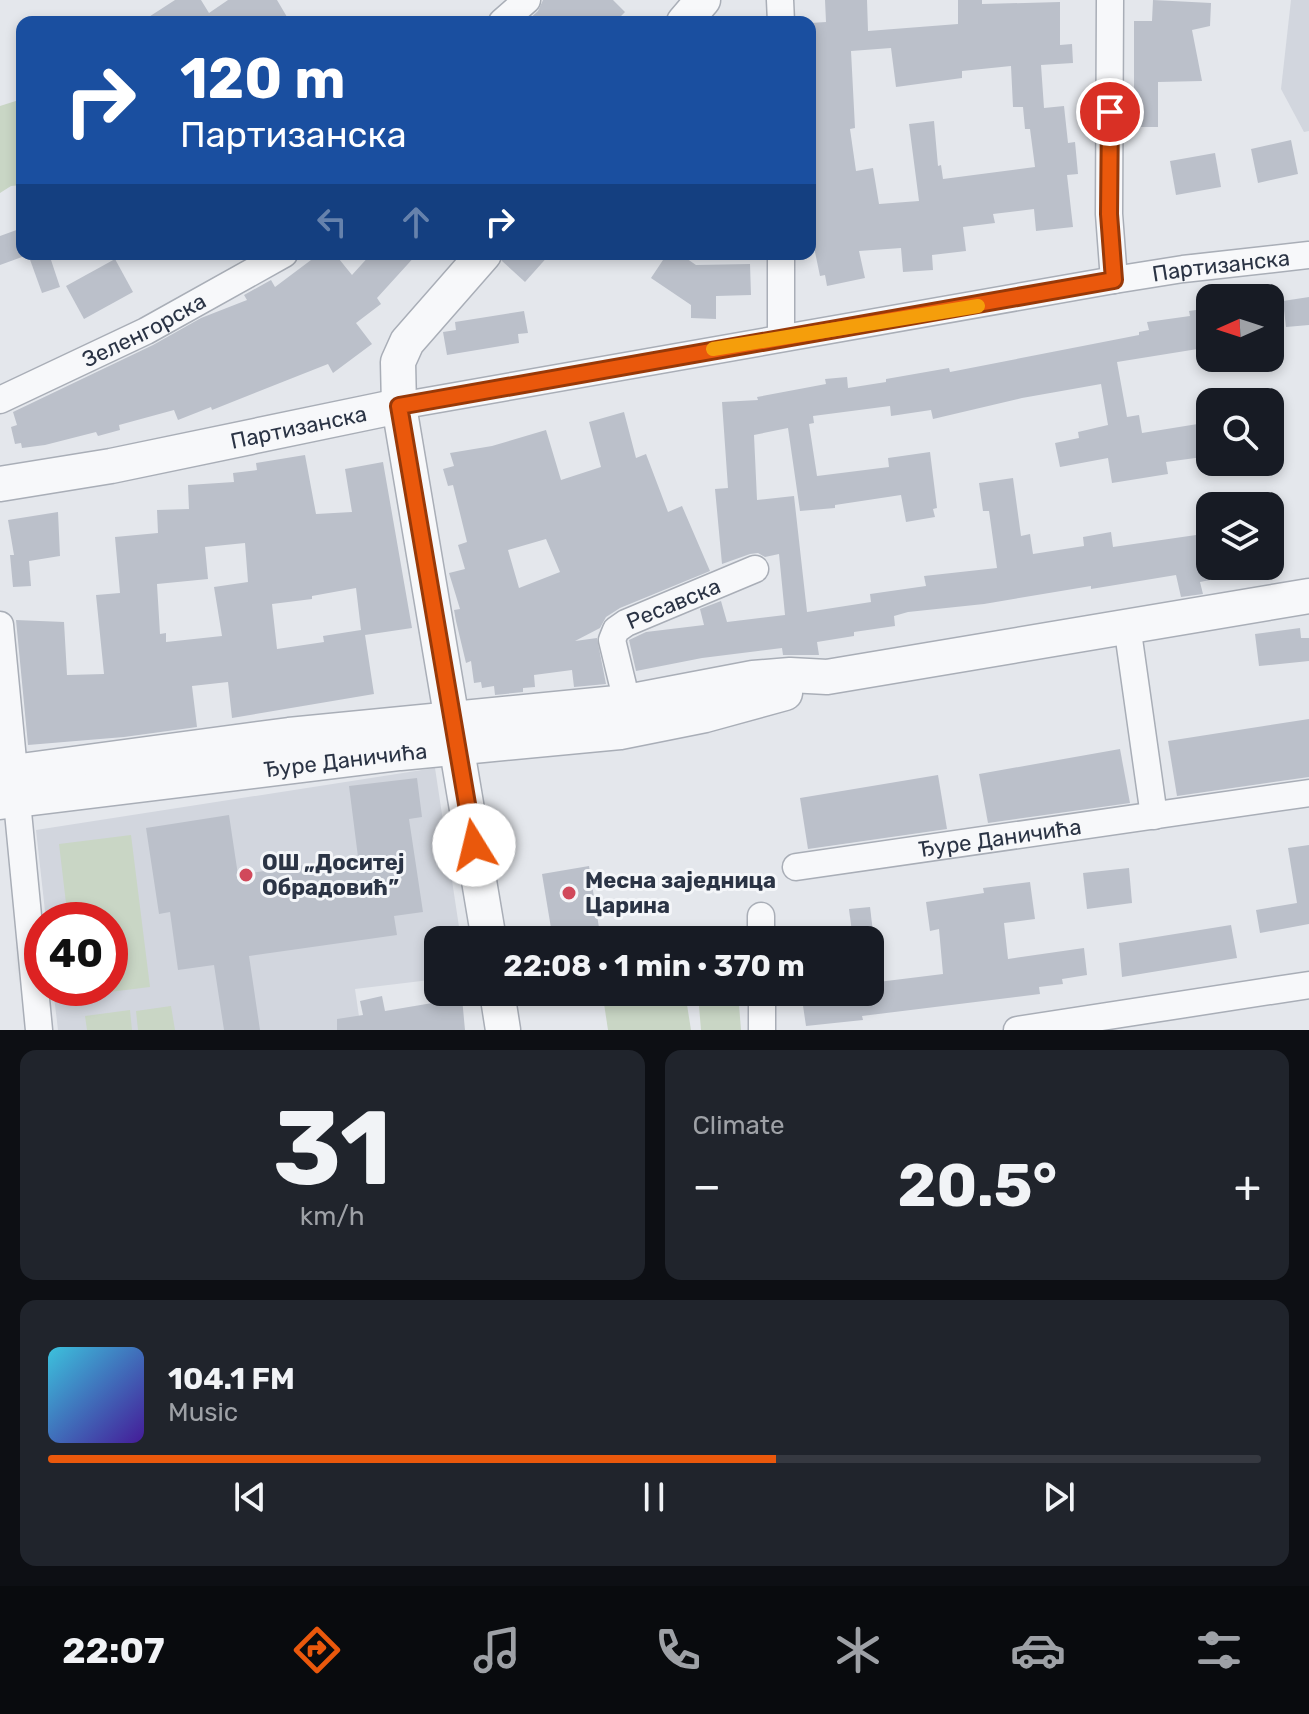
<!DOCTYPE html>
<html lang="en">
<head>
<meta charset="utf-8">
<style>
	:root { --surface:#171b24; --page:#20242c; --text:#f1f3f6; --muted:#9ea1a6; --line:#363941; --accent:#ea580c }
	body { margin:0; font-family:Rubik,sans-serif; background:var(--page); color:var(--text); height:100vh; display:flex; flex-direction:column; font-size:30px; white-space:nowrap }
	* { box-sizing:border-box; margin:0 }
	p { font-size:26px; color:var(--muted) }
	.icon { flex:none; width:44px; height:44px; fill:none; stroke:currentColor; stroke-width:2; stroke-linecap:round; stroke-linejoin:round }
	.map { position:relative; height:1030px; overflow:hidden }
	.sheet { display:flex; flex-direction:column; gap:20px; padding:20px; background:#0d0f14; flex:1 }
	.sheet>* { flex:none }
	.guide { position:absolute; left:16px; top:16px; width:800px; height:244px; border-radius:16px; box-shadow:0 4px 12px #0003; background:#1a4fa0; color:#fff; overflow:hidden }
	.needle { width:52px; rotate:267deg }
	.tools { position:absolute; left:1196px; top:284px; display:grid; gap:16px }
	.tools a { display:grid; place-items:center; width:88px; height:88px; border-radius:16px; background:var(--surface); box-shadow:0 4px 12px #0003; font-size:40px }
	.speed { position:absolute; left:24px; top:902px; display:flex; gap:16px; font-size:40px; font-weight:700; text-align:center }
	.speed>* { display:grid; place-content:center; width:104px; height:104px; border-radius:50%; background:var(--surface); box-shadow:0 4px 12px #0003; line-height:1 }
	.speed .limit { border:12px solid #d22; background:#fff; color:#111 }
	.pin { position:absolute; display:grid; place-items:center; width:68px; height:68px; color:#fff; margin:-34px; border:4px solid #fff; border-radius:50%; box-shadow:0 2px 8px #0007 }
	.me { position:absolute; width:88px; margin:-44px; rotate:351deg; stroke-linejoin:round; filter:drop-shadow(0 0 6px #0008) }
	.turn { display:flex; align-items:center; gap:28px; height:168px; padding:0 32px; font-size:36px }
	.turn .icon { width:104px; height:104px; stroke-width:2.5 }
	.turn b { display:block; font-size:56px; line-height:68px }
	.lanes { display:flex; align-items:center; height:76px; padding:0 32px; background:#0003; justify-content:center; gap:40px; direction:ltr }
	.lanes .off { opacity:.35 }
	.big { font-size:60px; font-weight:700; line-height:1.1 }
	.sheet .tile { flex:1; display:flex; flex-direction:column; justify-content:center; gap:12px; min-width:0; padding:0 28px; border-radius:16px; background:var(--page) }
	.sheet .dial { align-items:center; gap:0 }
	.dial b { font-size:104px; line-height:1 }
	.song { display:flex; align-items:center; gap:24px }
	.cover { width:96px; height:96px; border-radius:12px; background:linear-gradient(135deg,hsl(190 70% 55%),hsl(260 70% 35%)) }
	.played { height:8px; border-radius:4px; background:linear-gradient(90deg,var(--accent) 60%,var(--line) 60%) }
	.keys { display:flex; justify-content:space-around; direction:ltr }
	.heat { display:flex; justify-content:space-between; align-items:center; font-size:44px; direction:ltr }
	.sheet .tiles { flex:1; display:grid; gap:20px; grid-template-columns:1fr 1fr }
	.tile:last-child { grid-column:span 2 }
	.trip { position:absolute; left:424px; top:926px; width:460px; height:80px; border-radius:16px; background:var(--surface); box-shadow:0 4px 12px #0003; font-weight:700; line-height:80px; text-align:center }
	.tab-bar { display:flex; height:128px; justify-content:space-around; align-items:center; background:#090b0e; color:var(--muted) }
	.tab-bar .icon { width:56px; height:56px }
	.tab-bar .current { color:var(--accent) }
	.tab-bar b { font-size:36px; color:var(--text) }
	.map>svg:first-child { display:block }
</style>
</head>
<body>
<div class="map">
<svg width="1309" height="1030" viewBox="0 0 1309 1030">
	<rect width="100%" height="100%" fill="#e4e7ec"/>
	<g fill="#d2d6de">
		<path d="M1291,0H1309V131L1304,132L1281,89Z"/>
		<path d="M435,768L461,940H438V979L355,989L361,1030H58L53,988H110V920H46L36,830Z"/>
	</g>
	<g fill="#c9d6c5">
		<path d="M22,99V185L11,186L0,193V106Z"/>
		<path d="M131,835L150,987L77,996L76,988H110V920H68L59,844Z"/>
		<path d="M637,992H685L691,1030H608L603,997Z"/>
		<path d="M738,992L741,1030H701L698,994Z"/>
		<path d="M171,1006L175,1030H138L136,1011Z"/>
		<path d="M130,1010L132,1030H87L85,1016Z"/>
	</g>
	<g fill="#bbc0ca" fill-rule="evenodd">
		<path d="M175,0H201L209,13L228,0H277L290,22H141Z"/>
		<path d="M543,0H613L625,12L615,22H526L538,11Z"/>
		<path d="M825,0H867L868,31L958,24V0H982V4L1060,2V45L1072,44L1073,63L1041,65L1044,108L1064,106L1068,143L1075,142L1078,174L1067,175L1073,227L1036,231L1034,209L993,214L995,223L963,227L966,251L932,255L933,270L903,272L901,248L859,251L865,278L827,286L825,275L820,276L810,228V144L815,143L810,83V23L826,22ZM891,48L896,87L962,78V71L1011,66L1013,107H1023L1025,129H1030L1035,167L943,179L941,165L938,166L934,121L909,124L919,201L879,204L873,168L856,171L850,129L855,128L851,51Z"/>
		<path d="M1153,0L1211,3L1210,26L1192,30L1202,81L1158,82V127H1134V21H1152Z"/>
		<path d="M1291,140L1298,174L1258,183L1251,149Z"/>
		<path d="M1215,153L1221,187L1176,195L1170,161Z"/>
		<path d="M22,228V257L0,265V236Z"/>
		<path d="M28,254H49L60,287L42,293Z"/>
		<path d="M319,254H335L352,275L371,254H417L377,298L381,304L356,323L372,344L333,373L328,364L212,410L211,407L178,420L174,410L119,425L120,430L98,436L96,432L45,445L22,448L21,443L15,444L11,427L17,425L13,412L153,345L201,318L247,300L244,295L271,280L275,287Z"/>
		<path d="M503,254H550L525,282L502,261Z"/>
		<path d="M667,254H680L696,265L750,264L751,295L716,296V319L691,318V305L651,278Z"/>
		<path d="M115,259L133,292L84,319L66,286Z"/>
		<path d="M1309,297V325L1286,327L1283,301Z"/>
		<path d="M1210,308V347L1117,362L1127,417L1139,415L1142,433L1210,422V456L1166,462L1168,474L1112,483L1108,458L1060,467L1055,443L1079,438L1078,432L1108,425L1101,384L1022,398L933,419L931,410L891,416L890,406L813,416L814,423L809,424L817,476L889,467L888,458L930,452L937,508L933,509L935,517L906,522L901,495L835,505V508L800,511L788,428L754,435L757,500L794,496L807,612L871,602L870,594L926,586L924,576L997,568L989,511H983L979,483L1013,478L1021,536L1030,534L1033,554L1084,546L1083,537L1111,532L1113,547L1210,533V580L1200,582L1203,594L1181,597L1176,575L1091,589V586L984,604L908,612L894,616L895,626L854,632V636L817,642L819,655H783L782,648L702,658L636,671L629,640L646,632L704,625L700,609L721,601L727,622L785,615L779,554L765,557L758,553L750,554L722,564L715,489L728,488L722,402L758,400L757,397L826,384L825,379L847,377L848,388L886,382V379L949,368L950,372L1139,335V332L1149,330L1147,322L1190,316L1189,311Z"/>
		<path d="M524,311L528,333L518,334L519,343L447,355L443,332L456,330L455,322Z"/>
		<path d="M624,412L636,458L646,454L668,512L682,506L710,571L620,608L606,617L600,628L575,641L597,638L606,684L574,687L572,670L534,675L535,687L523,688V692L495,695L494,686L482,688L481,682L474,683L471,661L466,663L456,621L454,610L460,609L449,573L465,569L458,545L467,542L453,485L448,486L443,469L454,466L450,453L492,446L546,430L561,480L601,467L589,422ZM546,539L560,572L519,588L508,550Z"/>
		<path d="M305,455L316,514L352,512L345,469L383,462L412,628L365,635L374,694L232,718L228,682L192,686L197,727L124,737L28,745L16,620L64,622L67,675L104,674L96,595L120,593L115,537L158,533L157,510L189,509L188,485L234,482L233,473L257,470L256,463ZM245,543L248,582L214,587L222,636L166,642V633L160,634L157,584L208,579L205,547ZM356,588L361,630L323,636L324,642L277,649L272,604L312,599V596Z"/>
		<path d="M58,512L60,556L29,561L31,586L13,587L10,555H14L8,520Z"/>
		<path d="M1300,628L1301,638H1309V661L1259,666L1255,634Z"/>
		<path d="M1309,719V777L1177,796L1168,741Z"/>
		<path d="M1120,749L1130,803L988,823L979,774Z"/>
		<path d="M938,775L947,829L808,849L800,798Z"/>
		<path d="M417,778L422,817L409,819L423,912L394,916L397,935L249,956L260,1030H224L214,965L178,970L170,912L159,914L146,828L229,815L238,875L358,857L349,786Z"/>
		<path d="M1309,845V924L1260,933L1256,910L1297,903L1288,848Z"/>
		<path d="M589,866L601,940H553L542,874Z"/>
		<path d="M1129,868L1132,903L1087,909L1083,873Z"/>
		<path d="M1030,882L1035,919L1004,923L1008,959L1084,948L1087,975L1062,979L1063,984L1039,987L1040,994L862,1016L863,1020L806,1026L801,992H870V983L943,974L939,929L930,931L926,902L984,893L983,888Z"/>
		<path d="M870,907L874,940H853L849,909Z"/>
		<path d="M1231,925L1237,958L1122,977L1119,943Z"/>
		<path d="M382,996L385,1011L462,998L465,1030H337V1019L363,1015L360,1001Z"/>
	</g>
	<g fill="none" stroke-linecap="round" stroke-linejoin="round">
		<defs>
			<g id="minor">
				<path d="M780,0L781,22"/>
				<path d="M1110,0L1109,214L1114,280"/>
				<path d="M502,22L527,0"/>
				<path d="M781,254V337"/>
				<path id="s1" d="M0,400L146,331L284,254"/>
				<path id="s2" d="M399,406L1114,280L1183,269L1309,255"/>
				<path d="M0,625L39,1030"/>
				<path d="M1127,625L1154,816"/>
				<path id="s3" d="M627,702L612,640L616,630L626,623L755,569"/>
				<path id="s4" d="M796,867L1309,793"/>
				<path d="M761,940V916"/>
				<path d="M762,992V1030"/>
				<path d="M1017,1030L1309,985"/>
			</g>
			<g id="tertiary">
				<path d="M684,22L703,0"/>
				<path d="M484,254L407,342L398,362L399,406L489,940"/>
				<path id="s5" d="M0,484L111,466L399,406"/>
				<path d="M0,774L289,735L627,702L753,678L790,675L827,677L1309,596"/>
				<path id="s6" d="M0,802L400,753L620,732L705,715L785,693"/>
				<path d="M497,992L503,1030"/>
			</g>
		</defs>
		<use href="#minor" stroke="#a9aeb7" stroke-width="29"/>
		<use href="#tertiary" stroke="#a9aeb7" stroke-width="37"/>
		<use href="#minor" stroke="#f7f8fa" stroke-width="26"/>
		<use href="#tertiary" stroke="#f7f8fa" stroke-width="34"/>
	</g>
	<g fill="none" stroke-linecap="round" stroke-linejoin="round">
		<defs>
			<path id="route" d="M474,845L399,406L1114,280L1109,214L1110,112"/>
		</defs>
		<use href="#route" stroke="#983908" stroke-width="20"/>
		<use href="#route" stroke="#ea580c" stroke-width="14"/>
		<path stroke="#f59e0b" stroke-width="14" d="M713,349L978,306"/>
	</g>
	<g fill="#d1495b" stroke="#f4f6f9" stroke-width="3">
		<circle cx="246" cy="875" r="8"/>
		<circle cx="569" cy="893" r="8"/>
	</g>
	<g text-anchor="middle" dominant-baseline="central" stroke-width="6" stroke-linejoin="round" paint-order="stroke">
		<g font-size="22" fill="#2b3445" stroke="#f4f6f9">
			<text stroke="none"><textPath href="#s2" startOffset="834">Партизанска</textPath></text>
			<text stroke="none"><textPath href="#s1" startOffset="160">Зеленгорска</textPath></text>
			<text stroke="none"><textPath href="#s5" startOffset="304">Партизанска</textPath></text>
			<text stroke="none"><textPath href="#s3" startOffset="138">Ресавска</textPath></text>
			<text stroke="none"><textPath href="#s6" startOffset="348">Ђуре Даничића</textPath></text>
			<text stroke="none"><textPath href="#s4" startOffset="206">Ђуре Даничића</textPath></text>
		</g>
		<g font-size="22" font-weight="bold" fill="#2b3445" stroke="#f4f6f9" text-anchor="start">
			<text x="262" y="862">ОШ „Доситеј<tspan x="262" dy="25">Обрадовић”</tspan></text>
			<text x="585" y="880">Месна заједница<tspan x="585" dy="25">Царина</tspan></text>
		</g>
	</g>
</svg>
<div class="tools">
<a><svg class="needle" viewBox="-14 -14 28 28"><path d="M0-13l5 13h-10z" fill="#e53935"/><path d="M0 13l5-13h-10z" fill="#9ea1a6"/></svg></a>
<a><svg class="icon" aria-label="search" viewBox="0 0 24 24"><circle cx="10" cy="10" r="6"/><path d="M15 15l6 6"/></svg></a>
<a><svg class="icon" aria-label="layers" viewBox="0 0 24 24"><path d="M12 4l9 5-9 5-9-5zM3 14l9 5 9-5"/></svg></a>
</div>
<div class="speed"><div class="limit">40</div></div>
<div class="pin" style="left:1110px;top:112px;background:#d93025"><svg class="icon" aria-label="arrive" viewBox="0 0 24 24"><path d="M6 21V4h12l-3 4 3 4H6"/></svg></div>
<svg class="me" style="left:474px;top:845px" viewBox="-20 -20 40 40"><circle r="19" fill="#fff"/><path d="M0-13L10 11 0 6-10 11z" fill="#ea580c"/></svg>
<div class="trip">22:08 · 1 min · 370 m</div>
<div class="guide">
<div class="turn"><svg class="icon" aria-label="right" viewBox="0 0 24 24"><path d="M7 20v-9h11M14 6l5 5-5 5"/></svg><div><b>120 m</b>Партизанска</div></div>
<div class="lanes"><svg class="icon off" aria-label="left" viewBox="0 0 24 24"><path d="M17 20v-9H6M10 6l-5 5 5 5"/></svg><svg class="icon off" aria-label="ahead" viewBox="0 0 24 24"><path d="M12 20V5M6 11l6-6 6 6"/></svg><svg class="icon" aria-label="right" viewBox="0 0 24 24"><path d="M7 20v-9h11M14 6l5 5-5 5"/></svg></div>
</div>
</div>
<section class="sheet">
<div class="tiles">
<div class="tile dial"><b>31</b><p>km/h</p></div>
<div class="tile"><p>Climate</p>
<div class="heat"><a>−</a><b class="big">20.5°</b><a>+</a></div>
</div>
<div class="tile">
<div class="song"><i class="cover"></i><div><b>104.1 FM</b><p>Music</p></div></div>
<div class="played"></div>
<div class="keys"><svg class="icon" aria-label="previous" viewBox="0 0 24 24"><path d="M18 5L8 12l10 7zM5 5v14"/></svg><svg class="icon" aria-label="pause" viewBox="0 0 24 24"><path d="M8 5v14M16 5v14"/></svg><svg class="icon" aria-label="next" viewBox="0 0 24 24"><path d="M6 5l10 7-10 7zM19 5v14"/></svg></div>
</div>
</div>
</section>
<nav class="tab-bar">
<b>22:07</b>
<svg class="icon current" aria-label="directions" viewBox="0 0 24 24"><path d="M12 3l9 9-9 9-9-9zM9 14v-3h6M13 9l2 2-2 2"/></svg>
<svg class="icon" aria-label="music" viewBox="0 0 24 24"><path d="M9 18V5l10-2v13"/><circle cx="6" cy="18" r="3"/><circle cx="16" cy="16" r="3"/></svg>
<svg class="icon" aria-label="phone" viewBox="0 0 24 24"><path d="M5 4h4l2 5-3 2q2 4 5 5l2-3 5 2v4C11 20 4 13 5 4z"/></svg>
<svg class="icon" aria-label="climate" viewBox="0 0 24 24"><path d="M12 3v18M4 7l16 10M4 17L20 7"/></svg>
<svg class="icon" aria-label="car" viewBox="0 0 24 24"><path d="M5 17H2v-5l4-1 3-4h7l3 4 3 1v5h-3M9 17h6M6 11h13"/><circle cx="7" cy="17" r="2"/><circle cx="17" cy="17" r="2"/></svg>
<svg class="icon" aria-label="filters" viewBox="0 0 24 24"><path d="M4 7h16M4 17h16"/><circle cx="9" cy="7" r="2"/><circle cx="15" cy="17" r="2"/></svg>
</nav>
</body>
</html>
